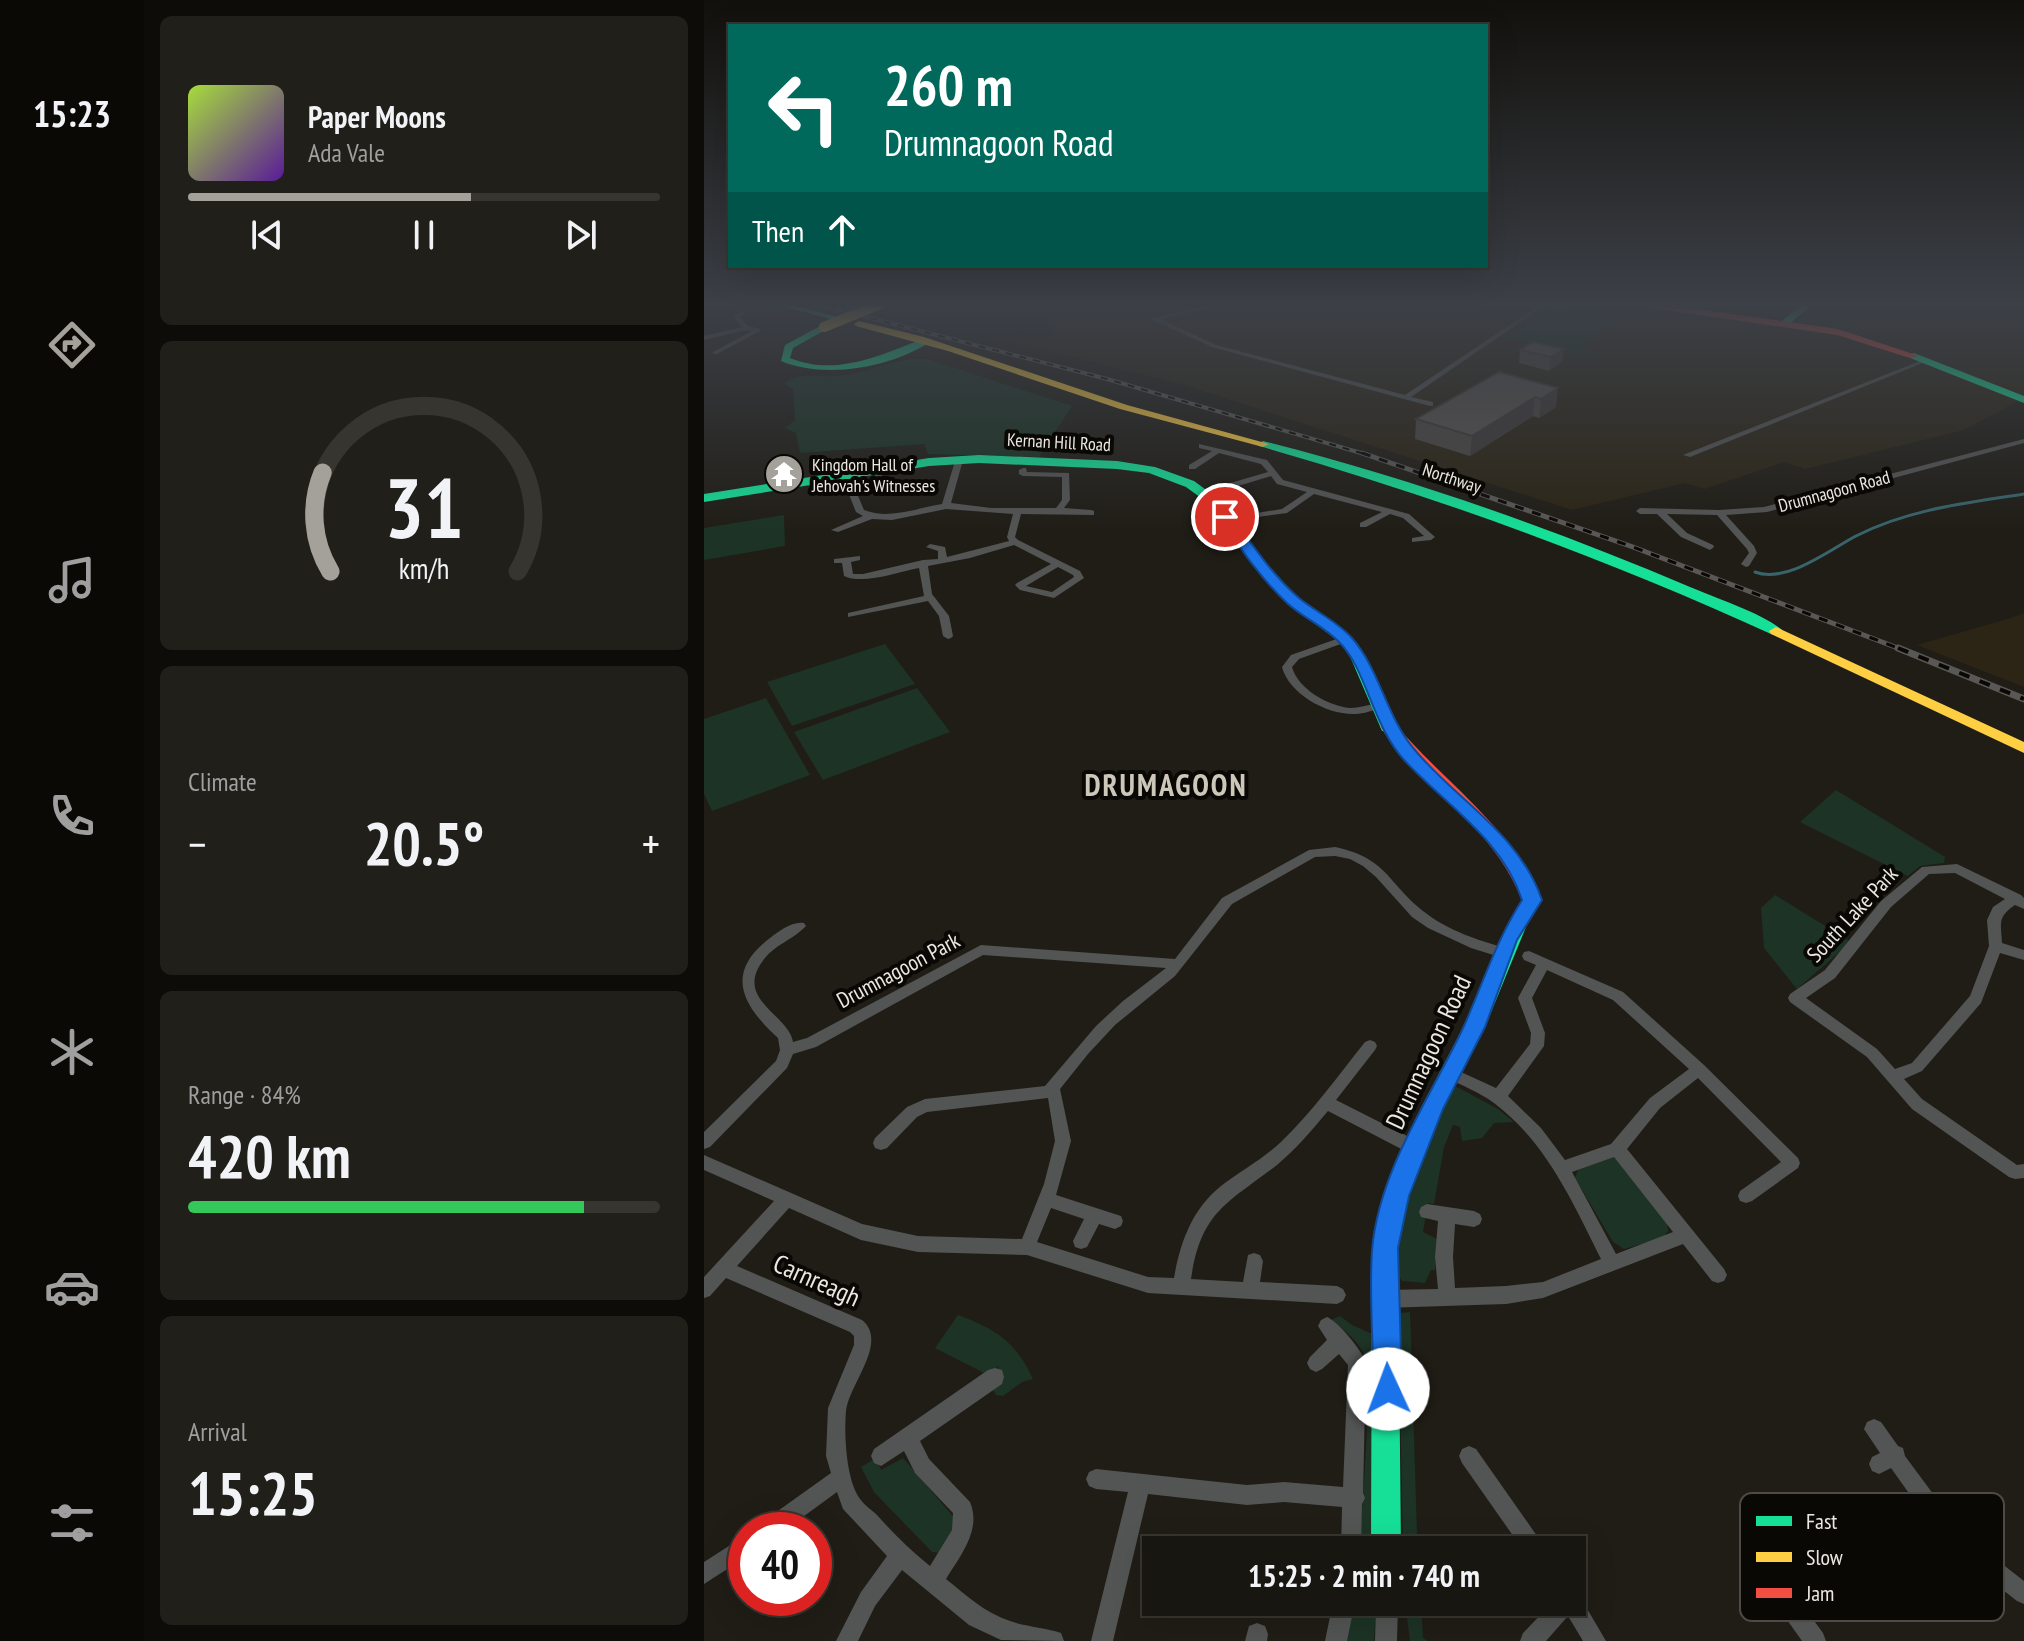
<!DOCTYPE html>
<html lang="en">
<head>
<meta charset="utf-8">
<style>
	:root { --surface:#181610; --page:#211f19; --text:#f1f3f6; --muted:#9f9f9f; --line:#363530; --accent:#a4a19a }
	body { margin:0; font-family:"PT Sans Narrow",sans-serif; background:var(--page); color:var(--text); height:100vh; display:flex; flex-direction:column; font-size:30px; white-space:nowrap }
	* { box-sizing:border-box; margin:0 }
	p { font-size:26px; color:var(--muted) }
	.icon { flex:none; width:44px; height:44px; fill:none; stroke:currentColor; stroke-width:2; stroke-linecap:round; stroke-linejoin:round }
	.map { position:relative; flex:1; overflow:hidden }
	.sheet { display:flex; flex-direction:column; gap:16px; padding:16px; background:#0d0c09; width:560px }
	.sheet>* { flex:none }
	.top-card { position:absolute; left:24px; top:24px; width:760px; height:244px; border-radius:0px; box-shadow:0 8px 32px #0002,0 0 0 2px var(--line); background:#00695c; color:#fff; overflow:hidden }
	.speed { position:absolute; left:24px; top:1512px; display:flex; gap:16px; font-size:40px; font-weight:700; text-align:center }
	.speed>* { display:grid; place-content:center; width:104px; height:104px; border-radius:50%; background:var(--surface); box-shadow:0 8px 32px #0002,0 0 0 2px var(--line); line-height:1 }
	.speed .limit { border:12px solid #d22; background:#fff; color:#111 }
	.pin { position:absolute; display:grid; place-items:center; width:68px; height:68px; color:#fff; margin:-34px; border:4px solid #fff; border-radius:50%; box-shadow:0 2px 8px #0007 }
	.me { position:absolute; width:88px; margin:-44px; rotate:358deg; stroke-linejoin:round; filter:drop-shadow(0 0 6px #0008) }
	.turn { display:flex; align-items:center; gap:28px; height:168px; padding:0 24px; font-size:36px }
	.turn .icon { width:104px; height:104px; stroke-width:2.5 }
	.turn b { display:block; font-size:56px; line-height:68px }
	.then { display:flex; align-items:center; height:76px; padding:0 24px; background:#0003; gap:16px; font-size:30px }
	.big { font-size:60px; font-weight:700; line-height:1.1 }
	.sheet .widget { flex:1; display:flex; flex-direction:column; justify-content:center; gap:12px; min-width:0; padding:0 28px; border-radius:12px; background:var(--page) }
	.sheet .dial { align-items:center; gap:0 }
	.dial svg { height:208px; overflow:visible; fill:none; stroke:var(--line); stroke-width:7; stroke-linecap:round; text-anchor:middle }
	.dial text { fill:var(--text); stroke:none }
	.song { display:flex; align-items:center; gap:24px }
	.cover { width:96px; height:96px; border-radius:12px; background:linear-gradient(135deg,hsl(80 70% 55%),hsl(270 70% 35%)) }
	.played { height:8px; border-radius:4px; background:linear-gradient(90deg,var(--accent) 60%,var(--line) 60%) }
	.keys { display:flex; justify-content:space-around; direction:ltr }
	.heat { display:flex; justify-content:space-between; align-items:center; font-size:44px; direction:ltr }
	.charge { height:12px; border-radius:6px; background:linear-gradient(90deg,#34c759 84%,var(--line) 0) }
	.trip { position:absolute; left:438px; top:1536px; width:444px; height:80px; border-radius:0px; background:var(--surface); box-shadow:0 8px 32px #0002,0 0 0 2px var(--line); font-weight:700; line-height:80px; text-align:center }
	main { display:flex; flex:1; min-height:0 }
	.menu { display:flex; flex-direction:column; width:144px; justify-content:space-around; align-items:center; background:#0a0906; color:var(--muted) }
	.menu .icon { width:56px; height:56px }
	.menu .selected { color:var(--accent) }
	.menu b { font-size:36px; color:var(--text) }
	.map>svg:first-child { display:block }
</style>
</head>
<body>
<main>
<nav class="menu">
<b>15:23</b>
<svg class="icon selected" aria-label="directions" viewBox="0 0 24 24"><path d="M12 3l9 9-9 9-9-9zM9 14v-3h6M13 9l2 2-2 2"/></svg>
<svg class="icon" aria-label="music" viewBox="0 0 24 24"><path d="M9 18V5l10-2v13"/><circle cx="6" cy="18" r="3"/><circle cx="16" cy="16" r="3"/></svg>
<svg class="icon" aria-label="phone" viewBox="0 0 24 24"><path d="M5 4h4l2 5-3 2q2 4 5 5l2-3 5 2v4C11 20 4 13 5 4z"/></svg>
<svg class="icon" aria-label="climate" viewBox="0 0 24 24"><path d="M12 3v18M4 7l16 10M4 17L20 7"/></svg>
<svg class="icon" aria-label="car" viewBox="0 0 24 24"><path d="M5 17H2v-5l4-1 3-4h7l3 4 3 1v5h-3M9 17h6M6 11h13"/><circle cx="7" cy="17" r="2"/><circle cx="17" cy="17" r="2"/></svg>
<svg class="icon" aria-label="filters" viewBox="0 0 24 24"><path d="M4 7h16M4 17h16"/><circle cx="9" cy="7" r="2"/><circle cx="15" cy="17" r="2"/></svg>
</nav>
<section class="sheet">
<div class="widget">
<div class="song"><i class="cover"></i><div><b>Paper Moons</b><p>Ada Vale</p></div></div>
<div class="played"></div>
<div class="keys"><svg class="icon" aria-label="previous" viewBox="0 0 24 24"><path d="M18 5L8 12l10 7zM5 5v14"/></svg><svg class="icon" aria-label="pause" viewBox="0 0 24 24"><path d="M8 5v14M16 5v14"/></svg><svg class="icon" aria-label="next" viewBox="0 0 24 24"><path d="M6 5l10 7-10 7zM19 5v14"/></svg></div>
</div>
<div class="widget dial"><svg viewBox="0 0 100 80">
<path d="M14 69A42 42 0 1 1 86 69"/>
<path d="M14 69A42 42 0 0 1 11 31" stroke="#a4a19a"/>
<text x="50" y="56" font-size="32" font-weight="700">31</text>
<text x="50" y="72" font-size="11">km/h</text>
</svg></div>
<div class="widget"><p>Climate</p>
<div class="heat"><a>−</a><b class="big">20.5°</b><a>+</a></div>
</div>
<div class="widget"><p>Range · 84%</p><b class="big">420 km</b><div class="charge"></div></div>
<div class="widget"><p>Arrival</p><b class="big">15:25</b></div>
</section>
<div class="map">
<svg width="1320" height="1641" viewBox="0 0 1320 1641">
	<rect width="100%" height="100%" fill="#201d16"/>
	<g fill="#2c2516">
		<path d="M328,304H916L1083,327L1115,304H1320V398L1260,430L1101,469L1080,462L1001,489L981,483L868,510L474,383L312,342L352,334Z"/>
		<path d="M1320,613V687L1213,645L1307,618Z"/>
	</g>
	<g fill="#1c3325">
		<path d="M847,306L909,314L914,317L876,348L887,352L883,356L803,338Z"/>
		<path d="M223,359L368,406L335,457L224,454L220,444L96,453L92,433L81,428L91,420L89,389L80,384C93,371 118,378 135,376C165,373 194,357 223,359Z"/>
		<path d="M80,515L81,546L0,560V528Z"/>
		<path d="M181,644L211,684L88,726L63,682Z"/>
		<path d="M213,688L246,732L119,780L90,732Z"/>
		<path d="M62,698L106,775L8,811L0,794V719Z"/>
		<path d="M1132,790L1241,857L1240,863L1216,866L1204,876L1096,822Z"/>
		<path d="M1071,895L1147,942L1093,989L1060,948L1057,908Z"/>
		<path d="M753,1087L794,1109L810,1122L790,1123L778,1138L758,1141L756,1127L749,1125L740,1147L730,1204L724,1203L719,1232L733,1239L731,1270H727L721,1283L698,1281L690,1270L700,1197L747,1090Z"/>
		<path d="M909,1155L963,1219L964,1231L959,1238L920,1249L909,1242L871,1178L874,1170Z"/>
		<path d="M706,1312L713,1533L714,1550H699L695,1332L697,1313Z"/>
		<path d="M254,1315C292,1329 312,1342 329,1379L318,1382L299,1396L292,1395L287,1387L295,1366L282,1374L231,1348Z"/>
		<path d="M636,1316L648,1325L673,1336V1550H654C658,1525 669,1372 661,1356C655,1342 640,1329 627,1320Z"/>
		<path d="M172,1458L177,1470L199,1458L253,1521L252,1535L236,1553L228,1552L170,1492L157,1467Z"/>
		<path d="M646,1602H672L670,1641H639Z"/>
		<path d="M701,1602H717L719,1638L724,1641H706Z"/>
	</g>
	<g fill="none" stroke-linecap="round" stroke-linejoin="round">
		<path stroke="#38646c" stroke-width="3" d="M1051,572C1082,584 1125,550 1152,536C1205,509 1263,503 1320,494"/>
		<g fill="#535454" fill-rule="evenodd">
			<path d="M512,304H521L456,319L512,345L701,395L837,304H843L707,397L729,402V406H726L508,347L447,319Z"/>
			<path d="M40,311L42,314L36,317L44,326L56,329V331L13,354H9V352L48,331L42,330L0,340V336L38,327L29,316Z"/>
			<path d="M1221,359L1226,360L986,457L979,455Z"/>
			<path d="M1320,439V443L1063,512L1022,515L1050,546L1053,553L1045,566L1042,567L1037,564L1045,553L1043,549L1013,515L963,514L983,533L1009,545L1010,547L1006,550L977,537L953,514H936L932,511L936,508L1015,510L1060,507Z"/>
			<path d="M495,444L563,460L579,480L705,514L731,537L727,540L708,542V538L720,536L699,518L686,514L662,527H656V523L678,512L610,494L583,513L540,519V515L578,509L603,492L573,484L567,476L505,495H499V491L564,472L557,464L515,453L491,469H485V465L508,451L495,448Z"/>
			<path d="M252,458L259,460L247,503L287,508H352L358,500V477L319,476L315,474V470L319,468H322L323,472L365,473L366,500L360,508L387,510L390,511V515L317,514L311,537L314,540L376,571L380,578L350,598L316,590L311,585L313,583L347,564L310,545L266,558L224,566L228,594L245,616L249,636L247,638L244,639L239,636L235,616L224,601L144,617V613L220,596L215,568C194,572 159,585 140,576L138,563H130V559L156,556V560L147,562L149,574H159L219,560L234,559V551L222,547L226,544L241,547L243,557L305,541L303,537L309,514L242,509L188,520L168,519L134,532L127,530L159,516L152,512L138,477L139,475H145L150,486L171,478V469H177L178,481L152,491L160,510C186,520 212,508 238,504ZM354,567L369,575L370,577L348,592L322,586Z"/>
			<path d="M521,514L524,515V519L498,524L494,521Z"/>
			<path d="M641,636L646,639L645,641L595,659L588,667C594,689 624,706 646,708C655,708 664,705 673,703L678,706L677,708C669,710 660,714 651,714C623,715 585,694 578,667L587,655Z"/>
			<path d="M631,847C683,858 683,882 719,911C744,931 774,940 804,949L806,953L804,957L799,958L767,948L724,928L708,917L672,877L659,866L646,859L631,856L611,857L528,904L471,976L411,1025L384,1054L356,1089L367,1141L352,1195L417,1216L419,1221L417,1226L411,1229L395,1224L383,1247L377,1249L371,1247L369,1241L380,1219L347,1208L333,1242L444,1277L470,1278C476,1243 488,1209 517,1186C537,1171 559,1159 577,1142C608,1112 634,1076 661,1042L666,1040L671,1042L673,1046L671,1050L632,1100L717,1143L719,1148L717,1153L711,1155L705,1153L624,1111C608,1130 592,1149 573,1165C524,1203 497,1211 487,1279L539,1282L544,1255L550,1253L556,1255L559,1261L556,1282L633,1286L639,1289L642,1295L639,1301L633,1304L444,1293L323,1255L214,1252L157,1240L85,1208L33,1266L158,1320C185,1342 145,1384 142,1411C140,1434 142,1476 154,1496C158,1503 166,1509 172,1514C189,1533 206,1550 226,1566L248,1530L249,1513L211,1473L200,1451L177,1466L170,1463L167,1456L170,1449L284,1370L291,1368L298,1370L300,1377L298,1384L216,1441L225,1459L266,1502C278,1530 256,1556 242,1579C262,1595 281,1613 306,1621C323,1627 340,1627 357,1633L360,1641L297,1640L265,1625L198,1570L171,1606L154,1641H132L157,1592L183,1556L139,1509L133,1492L81,1530H54L57,1523L127,1473L122,1456L124,1408L150,1345V1336L146,1332L22,1278L6,1296L0,1298V1277L70,1201L0,1170V1155L158,1224L214,1236L318,1239L340,1184L351,1141L344,1098L223,1112L213,1117L183,1148L177,1150L171,1148L169,1143L171,1138L203,1107L221,1099L341,1086L392,1026L419,1001L462,968L279,955L112,1047L89,1054L83,1068L6,1147L0,1149V1132L72,1061L76,1050L74,1038C38,1005 20,973 66,938C75,931 88,921 100,923L102,926C89,940 69,945 58,962C31,1000 85,1015 89,1042L103,1038L277,945L471,959L518,898L605,850Z"/>
			<path d="M1253,864L1317,895L1320,898V909L1311,905C1293,917 1297,923 1298,943L1320,950V960L1296,953L1277,1003L1218,1071L1200,1079L1218,1099L1313,1165L1320,1164V1178L1311,1179L1305,1177L1208,1109L1163,1057L1086,1002L1084,998L1086,994L1121,970L1177,901L1218,867ZM1251,873L1301,899L1289,907L1283,920L1285,946L1266,996L1208,1063L1191,1069L1173,1049L1102,998L1131,978L1187,907L1225,874Z"/>
			<path d="M825,951L919,992L1000,1065L1094,1158L1096,1163L1094,1168L1048,1201L1042,1203L1036,1201L1034,1196L1036,1191L1077,1162L994,1078L956,1108L923,1149L1020,1269L1023,1275L1020,1281L1014,1283L1008,1281L979,1244L839,1298L802,1304L680,1308L674,1305L671,1299L674,1293L680,1290L734,1289L731,1257L734,1221L717,1217L715,1212L717,1207L723,1204L770,1211L776,1214L778,1219L776,1224L770,1227L751,1224L749,1257L751,1288L802,1286L839,1282L897,1259C869,1203 842,1142 790,1103C775,1092 757,1085 741,1077L739,1073L741,1069L746,1067L792,1088L826,1044L827,1033L814,998L832,965L820,960L818,956L820,952ZM843,970L909,1000L985,1069L946,1098L907,1144L861,1160L837,1128L804,1096L840,1046L841,1033L828,998ZM910,1157L969,1232L912,1254L868,1172Z"/>
			<path d="M623,1317C635,1322 657,1350 662,1362L659,1493L661,1498L658,1504L657,1550H637L638,1507L580,1502L543,1505L444,1494L409,1641H387L424,1492L392,1489L385,1486L382,1479L385,1472L392,1469L543,1485L580,1482L639,1487L644,1365L635,1354L618,1369L612,1372L606,1369L603,1363L606,1357L623,1340L614,1326L617,1320Z"/>
			<path d="M1170,1419L1177,1422L1194,1446L1199,1448L1201,1456L1238,1506L1270,1542L1320,1581V1604L1313,1601L1256,1556L1224,1520L1187,1468L1175,1474L1168,1471L1165,1464L1168,1457L1176,1453L1160,1429L1163,1422Z"/>
			<path d="M765,1446L772,1449L838,1543L841,1550H819L758,1463L755,1456L758,1449Z"/>
			<path d="M42,1535V1557L0,1584V1562Z"/>
			<path d="M1045,1539L1052,1542L1071,1568L1083,1558L1090,1555L1097,1558L1100,1565L1097,1572L1083,1584L1119,1633L1122,1641H1098L1038,1556L1035,1549L1038,1542Z"/>
			<path d="M868,1591L875,1595L902,1641H879L864,1616L842,1641H816L819,1633L849,1602H868Z"/>
			<path d="M629,1602H651L643,1641H621Z"/>
			<path d="M672,1602H694L693,1641H671Z"/>
			<path d="M553,1623L561,1626L564,1634L563,1641H541L545,1626Z"/>
		</g>
		<g fill="#16e098" fill-rule="evenodd">
			<path d="M70,304H84L146,320L141,323Z"/>
			<path d="M1099,304H1109L1085,324H1079V320Z"/>
			<path d="M120,324L125,327L123,329L89,348L86,358C132,377 177,355 221,338L229,340C190,367 122,380 77,361L81,345Z"/>
			<path d="M1210,353L1320,396V403L1206,358V354Z"/>
			<path d="M559,441C705,478 848,528 986,587C1009,597 1063,615 1079,631L1072,635L1067,634C901,558 731,496 555,446L553,444Z"/>
			<path d="M275,455L413,461L451,467L490,481L516,500L560,561L593,597L646,636L660,654L692,727L690,731H678L645,654L636,642L583,603L550,567L508,506L482,487L445,473L413,469L275,463L225,466L0,502V494L225,458Z"/>
			<path d="M812,920L819,922L822,927L781,1027L739,1109L704,1196L694,1248L697,1550H667L668,1248L680,1196L717,1108L760,1026L802,927L805,922Z"/>
		</g>
		<g fill="#ffcf43" fill-rule="evenodd">
			<path d="M155,321L220,337L423,405L565,444L559,447L416,409L244,351L152,326L150,324Z"/>
			<path d="M1072,627L1320,742V753L1067,634L1065,631Z"/>
		</g>
		<g fill="#f24e42" fill-rule="evenodd">
			<path d="M938,304H958L1134,329L1215,356L1206,358L1133,335L942,307Z"/>
			<path d="M684,722L690,723C742,784 805,824 838,900L819,932H805L802,927L818,900C788,825 722,790 676,727Z"/>
		</g>
		<defs>
			<path id="rail-far2" d="M112,304L403,379L664,455"/>
			<path id="rail-far1" d="M658,453L929,547L1199,650"/>
			<path id="rail" d="M1194,648L1320,699"/>
		</defs>
		<use href="#rail-far2" stroke="#595857" stroke-width="4"/>
		<use href="#rail-far1" stroke="#595857" stroke-width="5"/>
		<use href="#rail" stroke="#595857" stroke-width="7"/>
		<use href="#rail-far2" stroke="#0a0805" stroke-width="2" stroke-dasharray="7" stroke-linecap="butt"/>
		<use href="#rail-far1" stroke="#0a0805" stroke-width="3" stroke-dasharray="9" stroke-linecap="butt"/>
		<use href="#rail" stroke="#0a0805" stroke-width="4" stroke-dasharray="11" stroke-linecap="butt"/>
		<path stroke="#ffcf43" stroke-width="10" d="M120,327L176,304"/>
	</g>
	<g fill="#4c4745">
		<path d="M829,342L858,362L845,371L815,363L816,350Z"/>
		<path d="M795,372L852,407L835,418L829,416L766,456L711,439L712,419Z"/>
	</g>
	<g fill="#3e3a38">
		<path d="M860,349L858,362L845,371L847,357Z"/>
		<path d="M854,388L852,407L835,418L837,399Z"/>
		<path d="M831,397L829,416L766,456L768,436Z"/>
	</g>
	<g fill="#585350" stroke="#3e3a38" stroke-width="2">
		<path d="M829,342L860,349L847,357L816,350Z"/>
		<path d="M795,372L854,388L837,399L831,397L768,436L712,419Z"/>
	</g>
	<linearGradient id="sky" x2="0" y2="1"><stop stop-color="#12100c"/><stop offset="0.57" stop-color="#3c4047"/><stop offset="1" stop-color="#3c4047" stop-opacity="0"/></linearGradient>
	<rect width="1320" height="533" fill="url(#sky)"/>
	<path fill="#1a73e8" stroke="#114b97" stroke-width="2" d="M516,514H526C547,543 568,575 595,598C612,612 634,622 648,638C676,670 682,716 710,749C753,801 815,833 838,900L813,940L781,1027L739,1109L705,1196L694,1248L698,1389L694,1399L684,1403L674,1399L670,1389C669,1343 665,1295 668,1250C675,1169 727,1097 760,1026C780,981 791,943 818,900C799,840 742,805 701,761C668,725 663,672 637,644C622,627 599,618 583,603C556,578 535,546 515,517Z"/>
	<defs>
		<symbol id="temple-disc" viewBox="-11 -11 22 22"><circle r="9.5" fill="#a4a19a" stroke="#0a0805"/><path d="M0-6L5-2H3V0L6.5 2.5H4V6H1.5V3h-3V6H-4V2.5H-6.5L-3 0V-2H-5Z" fill="#fff"/></symbol>
	</defs>
	<g fill-rule="evenodd">
		<use href="#temple-disc" x="58" y="452" width="44" height="44"/>
	</g>
	<g text-anchor="middle" dominant-baseline="central" stroke-width="8" stroke-linejoin="round" paint-order="stroke">
		<g font-size="18" fill="#ebe8e1" stroke="#0a0805">
			<text transform="translate(355 442) rotate(3)">Kernan Hill Road</text>
			<text transform="translate(748 478) rotate(18)">Northway</text>
			<text transform="translate(1130 491) rotate(-15)">Drumnagoon Road</text>
		</g>
		<g font-size="18" fill="#ebe8e1" stroke="#0a0805" text-anchor="start">
			<text x="108" y="464">Kingdom Hall of<tspan x="108" dy="21">Jehovah's Witnesses</tspan></text>
		</g>
		<g font-size="22" fill="#ebe8e1" stroke="#0a0805">
			<text transform="translate(1148 914) rotate(-47)">South Lake Park</text>
			<text transform="translate(194 970) rotate(-28)">Drumnagoon Park</text>
		</g>
		<g font-size="26" fill="#ebe8e1" stroke="#0a0805">
			<text transform="translate(724 1052) rotate(-65)">Drumnagoon Road</text>
			<text transform="translate(113 1280) rotate(24)">Carnreagh</text>
		</g>
		<g font-size="30" font-weight="bold" letter-spacing="2" fill="#cdc7b9" stroke="#0a0805">
			<text x="462" y="784">DRUMAGOON</text>
		</g>
	</g>
	<rect x="1036" y="1493" width="264" height="128" rx="12" fill="#0a0805" stroke="#4e4b47" stroke-width="2"/>
	<rect x="1052" y="1516" width="36" height="10" fill="#16e098"/>
	<rect x="1052" y="1552" width="36" height="10" fill="#ffcf43"/>
	<rect x="1052" y="1588" width="36" height="10" fill="#f24e42"/>
	<g font-size="22" fill="#ebe8e1">
		<text x="1102" y="1529">Fast</text>
		<text x="1102" y="1565">Slow</text>
		<text x="1102" y="1601">Jam</text>
	</g>
</svg>
<div class="speed"><div class="limit">40</div></div>
<div class="pin" style="left:521px;top:517px;background:#d93025"><svg class="icon" aria-label="arrive" viewBox="0 0 24 24"><path d="M6 21V4h12l-3 4 3 4H6"/></svg></div>
<svg class="me" style="left:684px;top:1389px" viewBox="-20 -20 40 40"><circle r="19" fill="#fff"/><path d="M0-13L10 11 0 6-10 11z" fill="#1a73e8"/></svg>
<div class="trip">15:25 · 2 min · 740 m</div>
<div class="top-card">
<div class="turn"><svg class="icon" aria-label="left" viewBox="0 0 24 24"><path d="M17 20v-9H6M10 6l-5 5 5 5"/></svg><div><b>260 m</b>Drumnagoon Road</div></div>
<div class="then">Then<svg class="icon" aria-label="ahead" viewBox="0 0 24 24"><path d="M12 20V5M6 11l6-6 6 6"/></svg></div>
</div>
</div>
</main>
</body>
</html>
